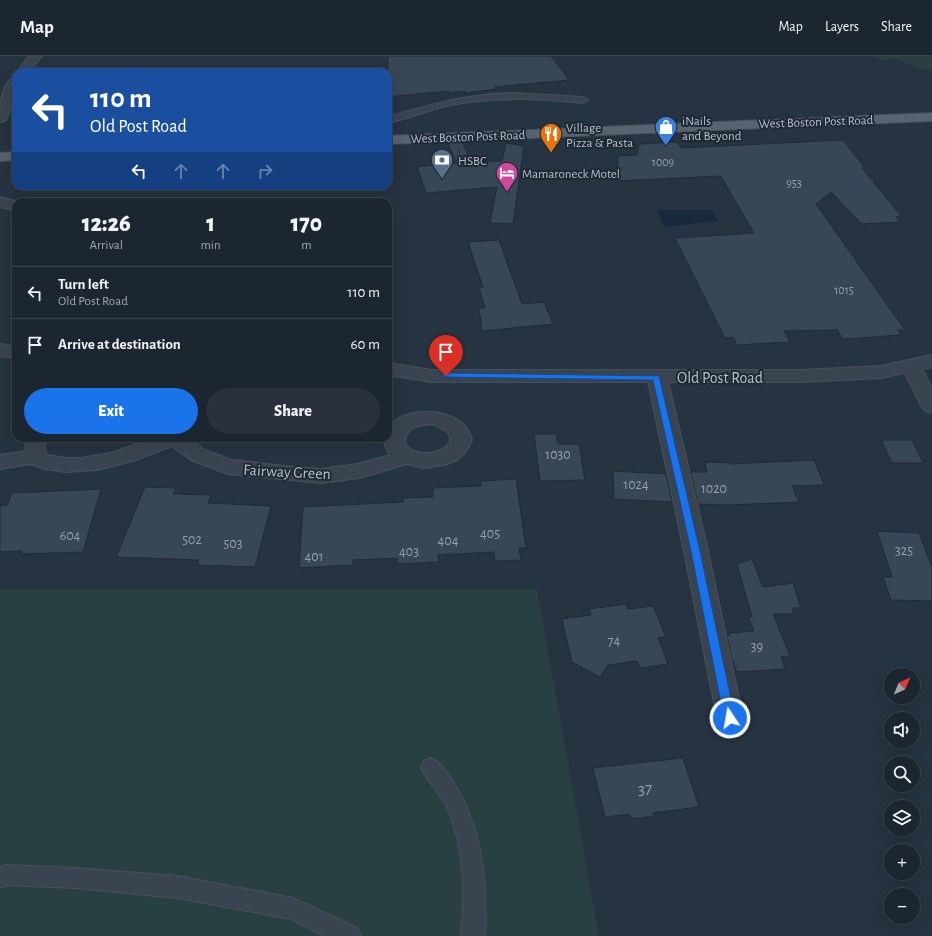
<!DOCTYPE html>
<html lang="en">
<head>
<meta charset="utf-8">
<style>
	:root { --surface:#1c2630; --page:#29323c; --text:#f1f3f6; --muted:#a0a5ab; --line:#3a434c; --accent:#1a73e8 }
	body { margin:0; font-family:"Alegreya Sans",sans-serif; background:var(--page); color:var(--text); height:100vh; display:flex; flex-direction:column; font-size:15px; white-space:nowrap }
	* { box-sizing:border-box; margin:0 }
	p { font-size:13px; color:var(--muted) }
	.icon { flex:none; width:22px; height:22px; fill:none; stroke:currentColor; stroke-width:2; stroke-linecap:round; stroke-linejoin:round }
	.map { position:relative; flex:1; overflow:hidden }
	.panel { position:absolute; left:12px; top:142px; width:380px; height:244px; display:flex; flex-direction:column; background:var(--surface); border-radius:12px; box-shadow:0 4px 16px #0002,0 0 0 1px var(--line) }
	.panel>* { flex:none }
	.top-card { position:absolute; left:12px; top:12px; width:380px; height:122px; border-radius:12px; box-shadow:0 4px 16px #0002,0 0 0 1px var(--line); background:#1a4fa0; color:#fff; overflow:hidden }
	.needle { width:26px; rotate:44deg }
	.buttons { position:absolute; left:884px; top:612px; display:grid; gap:8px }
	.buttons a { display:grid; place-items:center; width:36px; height:36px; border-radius:50%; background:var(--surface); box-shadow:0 4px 16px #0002,0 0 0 1px var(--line); font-size:20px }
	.pin { position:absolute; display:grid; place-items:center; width:34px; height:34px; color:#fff; margin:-41px -17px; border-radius:50% 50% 50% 0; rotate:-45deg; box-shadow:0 0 4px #0007 }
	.pin .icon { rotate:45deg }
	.me { position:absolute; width:44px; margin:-22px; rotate:348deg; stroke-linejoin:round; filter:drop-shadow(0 0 3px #0008) }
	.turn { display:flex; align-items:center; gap:14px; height:84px; padding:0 12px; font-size:18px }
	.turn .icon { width:52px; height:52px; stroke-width:2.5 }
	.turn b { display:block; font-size:28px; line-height:34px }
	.lanes { display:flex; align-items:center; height:38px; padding:0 12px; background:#0003; justify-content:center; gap:20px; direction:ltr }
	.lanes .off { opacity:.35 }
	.eta { display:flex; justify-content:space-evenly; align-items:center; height:68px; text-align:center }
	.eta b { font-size:24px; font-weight:800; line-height:28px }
	.primary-button { display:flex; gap:8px; margin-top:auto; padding:8px 12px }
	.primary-button a { flex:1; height:46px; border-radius:24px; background:var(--accent); color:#fff; font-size:16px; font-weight:800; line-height:46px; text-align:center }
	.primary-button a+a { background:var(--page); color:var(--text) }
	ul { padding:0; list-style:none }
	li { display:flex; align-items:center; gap:12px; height:52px; padding:0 12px; border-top:1px solid var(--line) }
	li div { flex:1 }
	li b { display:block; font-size:15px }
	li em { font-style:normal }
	header { display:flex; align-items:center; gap:24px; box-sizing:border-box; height:56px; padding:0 20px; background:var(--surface); border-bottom:1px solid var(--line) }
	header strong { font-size:19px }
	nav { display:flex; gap:22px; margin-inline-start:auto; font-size:14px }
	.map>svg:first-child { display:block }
	.green { fill:#284041 }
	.water { fill:#192a3f }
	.building { fill:#384756; stroke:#212b37 }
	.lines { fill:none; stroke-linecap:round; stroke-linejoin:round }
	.service-casing { stroke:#47505c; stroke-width:2 }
	.minor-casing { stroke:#47505c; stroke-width:2 }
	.tertiary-casing { stroke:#47505c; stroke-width:2 }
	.primary-casing { stroke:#47505c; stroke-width:2 }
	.service { fill:#3a4450; fill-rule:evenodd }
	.minor { fill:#3a4450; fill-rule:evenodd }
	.tertiary { fill:#3a4450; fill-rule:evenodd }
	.primary { fill:#586370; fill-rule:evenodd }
	.route { fill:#1a73e8; stroke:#114b97 }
	.labels { text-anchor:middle; stroke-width:4; stroke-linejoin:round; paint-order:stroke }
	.far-number-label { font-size:12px; fill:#959fac }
	.far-poi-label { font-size:13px; fill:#b7bfcb; stroke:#1f2936; text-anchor:start }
	.far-street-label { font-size:13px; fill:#b7bfcb; stroke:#1f2936 }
	.number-label { font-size:14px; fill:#959fac }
	.street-label { font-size:16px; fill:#b7bfcb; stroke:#1f2936 }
	.near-number-label { font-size:17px; fill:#959fac }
</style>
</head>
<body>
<header>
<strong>Map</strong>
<nav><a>Map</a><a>Layers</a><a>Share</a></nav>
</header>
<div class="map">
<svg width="932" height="880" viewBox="0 0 932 880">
	<rect width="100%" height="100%" fill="#263340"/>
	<path class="green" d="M871,0H932V16L924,13H920L893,2L884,5Z
		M0,533H537L599,880H0Z"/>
	<path class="water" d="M657,154H712L718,165L664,171Z"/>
	<path class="building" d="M388,0H551L569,24L495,31L496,33L465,37V35L450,37L449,35L388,41Z
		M843,84L865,112H862L902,161H896L900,166L862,168L831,136L816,148L905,274H898L901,279L843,283L837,274L784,275L790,286L737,289L733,281L725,282L675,182L754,177L723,124L720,120L618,125V100L637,99L639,88L677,86L681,92Z
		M506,87L524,90L513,168L490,167L497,131L426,137L417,111L458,107L460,110H468L470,106L502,105Z
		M499,184L522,248L544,246L553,268L482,275L479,252H485L479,231H483L468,186Z
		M534,378H556L558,388H579L585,424L540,425Z
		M881,384H912L923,407H892Z
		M814,404L824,429L792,430L799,446L730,449L698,448L691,416H707L705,406L731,407V408Z
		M613,415L666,418L672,446L614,443Z
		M516,423L526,492H519L521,504L495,505L494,496L438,499L439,506L397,508V502L353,504V509L299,512L303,451L403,446V442L433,441V432L481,430V425Z
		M145,431L176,432L173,438L211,439L208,447L271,450L255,511L197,509L199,504L116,501Z
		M101,433L83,496L21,498L22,495L0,496V450L7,449L12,437Z
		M877,475L919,477L932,511V545L891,544L883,521H892Z
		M752,503L763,531L793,527L801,552H792L794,558H773L790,600L781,601L785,613L737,616L732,603L727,580L730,579L729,577L754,575L748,561H752L737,508Z
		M626,548L628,553L653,550L666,581L658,582L668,608L640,612L637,605L608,609L600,621L572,606L562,563L591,559L589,553Z
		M683,702L699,751L653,757L654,760L631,763L629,758L605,761L593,712Z"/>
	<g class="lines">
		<g class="service-casing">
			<path id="service" d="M514,37L583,41L588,44L583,47C539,43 494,40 451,49C429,54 409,62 388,67V61C431,48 469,38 514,37Z
				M453,78L458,81L469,107L468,109H460L459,107L448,81Z
				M431,702C440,706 444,713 450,721C482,767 488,825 485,880H461C465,840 464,793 449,755C442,739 428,727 421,711L424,705Z
				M5,809L75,812L177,820L293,842L357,872L361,880H324L291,863L177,842L75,832L8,829L0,832V811Z"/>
		</g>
		<g class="minor-casing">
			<path id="minor" d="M0,288L16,290V302L0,300Z
				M911,304L918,306L932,332V357L925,355L922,351L901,310L904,306Z
				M657,315L664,317L667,321L708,495L743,662L740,670L730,673L720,670L717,662L684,495L647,321L650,317Z
				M419,356C441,354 466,361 472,384L465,397L457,404L445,409L423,412L407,408L359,422L321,427L228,418L191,404L172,390L136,404L97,414L66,416L44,413L31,408L0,413V399L25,395L26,382H46L45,391L47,399L66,402H82L111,397L154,382H188L205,394L231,404L284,410L321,413L358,408L390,399L385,390L384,382H388C388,363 403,359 419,356ZM432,368C476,383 429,410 406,390C402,373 417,369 432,368Z"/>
		</g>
		<g class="tertiary-casing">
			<path id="tertiary" d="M29,0H42L30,16H17Z
				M16,21V44L5,65L0,66C0,53 0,25 16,21Z
				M0,141L19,146H16V155L0,151Z
				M932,299V311L881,322L802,326H431L388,319V307L431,314H802L881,310Z"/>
		</g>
		<g class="primary-casing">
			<path id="primary" d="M932,57V65L388,88V80Z
				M16,96V104L0,105V97Z"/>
		</g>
		<use href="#service" class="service"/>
		<use href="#minor" class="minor"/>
		<use href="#tertiary" class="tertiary"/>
		<use href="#primary" class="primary"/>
	</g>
	<path class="route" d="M446,317L659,320L700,495L735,662L734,666L730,667L726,666L724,662L691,495L653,324L443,321V318Z"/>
	<defs>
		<g id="shop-pin" transform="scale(1.15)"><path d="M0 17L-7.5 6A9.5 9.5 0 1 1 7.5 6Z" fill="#3f7fe0" stroke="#1f2936"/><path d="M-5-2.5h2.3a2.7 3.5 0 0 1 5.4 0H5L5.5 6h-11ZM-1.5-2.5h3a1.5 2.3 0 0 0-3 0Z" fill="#fff"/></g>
		<g id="restaurant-pin" transform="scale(1.15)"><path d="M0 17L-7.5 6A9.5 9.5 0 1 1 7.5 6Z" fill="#e8710a" stroke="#1f2936"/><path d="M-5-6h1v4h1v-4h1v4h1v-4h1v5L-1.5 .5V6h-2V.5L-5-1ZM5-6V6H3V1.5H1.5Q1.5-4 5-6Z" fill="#fff"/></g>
		<g id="bank-pin" transform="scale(1.15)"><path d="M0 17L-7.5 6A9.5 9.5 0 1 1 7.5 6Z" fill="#5c6f8a" stroke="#1f2936"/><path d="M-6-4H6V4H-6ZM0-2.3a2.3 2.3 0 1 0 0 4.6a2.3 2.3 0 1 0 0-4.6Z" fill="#fff"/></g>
		<g id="hotel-pin" transform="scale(1.15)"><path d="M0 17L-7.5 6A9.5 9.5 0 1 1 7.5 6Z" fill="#d1479c" stroke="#1f2936"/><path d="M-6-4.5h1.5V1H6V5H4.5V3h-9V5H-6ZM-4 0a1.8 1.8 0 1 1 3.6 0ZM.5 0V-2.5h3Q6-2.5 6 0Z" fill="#fff"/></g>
	</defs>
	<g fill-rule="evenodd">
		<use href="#shop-pin" x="666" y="71"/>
		<use href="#restaurant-pin" x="551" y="78"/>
		<use href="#bank-pin" x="442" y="104"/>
		<use href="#hotel-pin" x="507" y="117"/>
	</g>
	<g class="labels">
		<g class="far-number-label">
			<text x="663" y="110">1009</text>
			<text x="794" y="131">953</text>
			<text x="844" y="238">1015</text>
		</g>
		<g class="far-poi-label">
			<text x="682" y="69">iNails<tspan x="682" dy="15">and Beyond</tspan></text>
			<text x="566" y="76">Village<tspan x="566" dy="15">Pizza &amp; Pasta</tspan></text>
			<text x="458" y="109">HSBC</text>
			<text x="522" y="122">Mamaroneck Motel</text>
		</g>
		<g class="far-street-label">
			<text transform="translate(816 65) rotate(-2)" y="5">West Boston Post Road</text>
			<text transform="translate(468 80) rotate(-2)" y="5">West Boston Post Road</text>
		</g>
		<g class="number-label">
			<text x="558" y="403">1030</text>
			<text x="636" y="433">1024</text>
			<text x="714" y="437">1020</text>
			<text x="490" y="482">405</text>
			<text x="70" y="484">604</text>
			<text x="192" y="488">502</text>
			<text x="448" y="489">404</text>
			<text x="233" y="492">503</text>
			<text x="904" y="499">325</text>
			<text x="409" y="500">403</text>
			<text x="314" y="505">401</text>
			<text x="614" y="589">74</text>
			<text x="757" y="595">39</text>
		</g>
		<g class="street-label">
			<text x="720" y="327">Old Post Road</text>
			<text transform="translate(287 415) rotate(3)" y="6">Fairway Green</text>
		</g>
		<g class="near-number-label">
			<text x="645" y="738">37</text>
		</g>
	</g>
</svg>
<div class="buttons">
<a><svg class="needle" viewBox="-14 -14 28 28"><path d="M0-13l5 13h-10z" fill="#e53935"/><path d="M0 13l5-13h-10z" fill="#a0a5ab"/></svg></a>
<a><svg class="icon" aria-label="sound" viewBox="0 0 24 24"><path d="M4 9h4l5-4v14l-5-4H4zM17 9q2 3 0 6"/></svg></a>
<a><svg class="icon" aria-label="search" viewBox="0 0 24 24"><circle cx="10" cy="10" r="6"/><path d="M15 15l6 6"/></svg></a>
<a><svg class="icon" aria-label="layers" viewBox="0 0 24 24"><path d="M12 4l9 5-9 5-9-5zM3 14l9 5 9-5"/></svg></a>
<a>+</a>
<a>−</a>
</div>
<div class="pin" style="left:446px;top:320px;background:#d93025"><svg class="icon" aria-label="arrive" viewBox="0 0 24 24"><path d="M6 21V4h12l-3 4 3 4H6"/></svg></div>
<svg class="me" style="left:730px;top:662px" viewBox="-20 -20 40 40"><circle r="17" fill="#1a73e8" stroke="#fff" stroke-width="3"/><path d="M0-11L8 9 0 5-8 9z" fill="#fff"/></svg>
<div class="top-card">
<div class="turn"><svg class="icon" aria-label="left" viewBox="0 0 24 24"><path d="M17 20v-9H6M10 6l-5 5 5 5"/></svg><div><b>110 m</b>Old Post Road</div></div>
<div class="lanes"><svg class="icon" aria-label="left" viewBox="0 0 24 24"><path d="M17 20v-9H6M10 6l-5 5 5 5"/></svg><svg class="icon off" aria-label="ahead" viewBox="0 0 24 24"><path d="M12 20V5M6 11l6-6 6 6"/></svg><svg class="icon off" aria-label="ahead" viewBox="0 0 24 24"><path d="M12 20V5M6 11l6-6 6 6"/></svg><svg class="icon off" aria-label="right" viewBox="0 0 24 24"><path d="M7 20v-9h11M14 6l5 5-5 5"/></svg></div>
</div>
<section class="panel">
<div class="eta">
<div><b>12:26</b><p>Arrival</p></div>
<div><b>1</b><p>min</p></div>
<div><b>170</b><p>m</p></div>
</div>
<ul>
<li><svg class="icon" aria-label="left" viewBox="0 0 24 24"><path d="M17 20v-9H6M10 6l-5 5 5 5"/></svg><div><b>Turn left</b><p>Old Post Road</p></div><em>110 m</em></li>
<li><svg class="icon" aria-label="arrive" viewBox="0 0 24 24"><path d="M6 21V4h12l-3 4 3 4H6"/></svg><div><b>Arrive at destination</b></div><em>60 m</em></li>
</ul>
<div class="primary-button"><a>Exit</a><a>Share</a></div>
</section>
</div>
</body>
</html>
